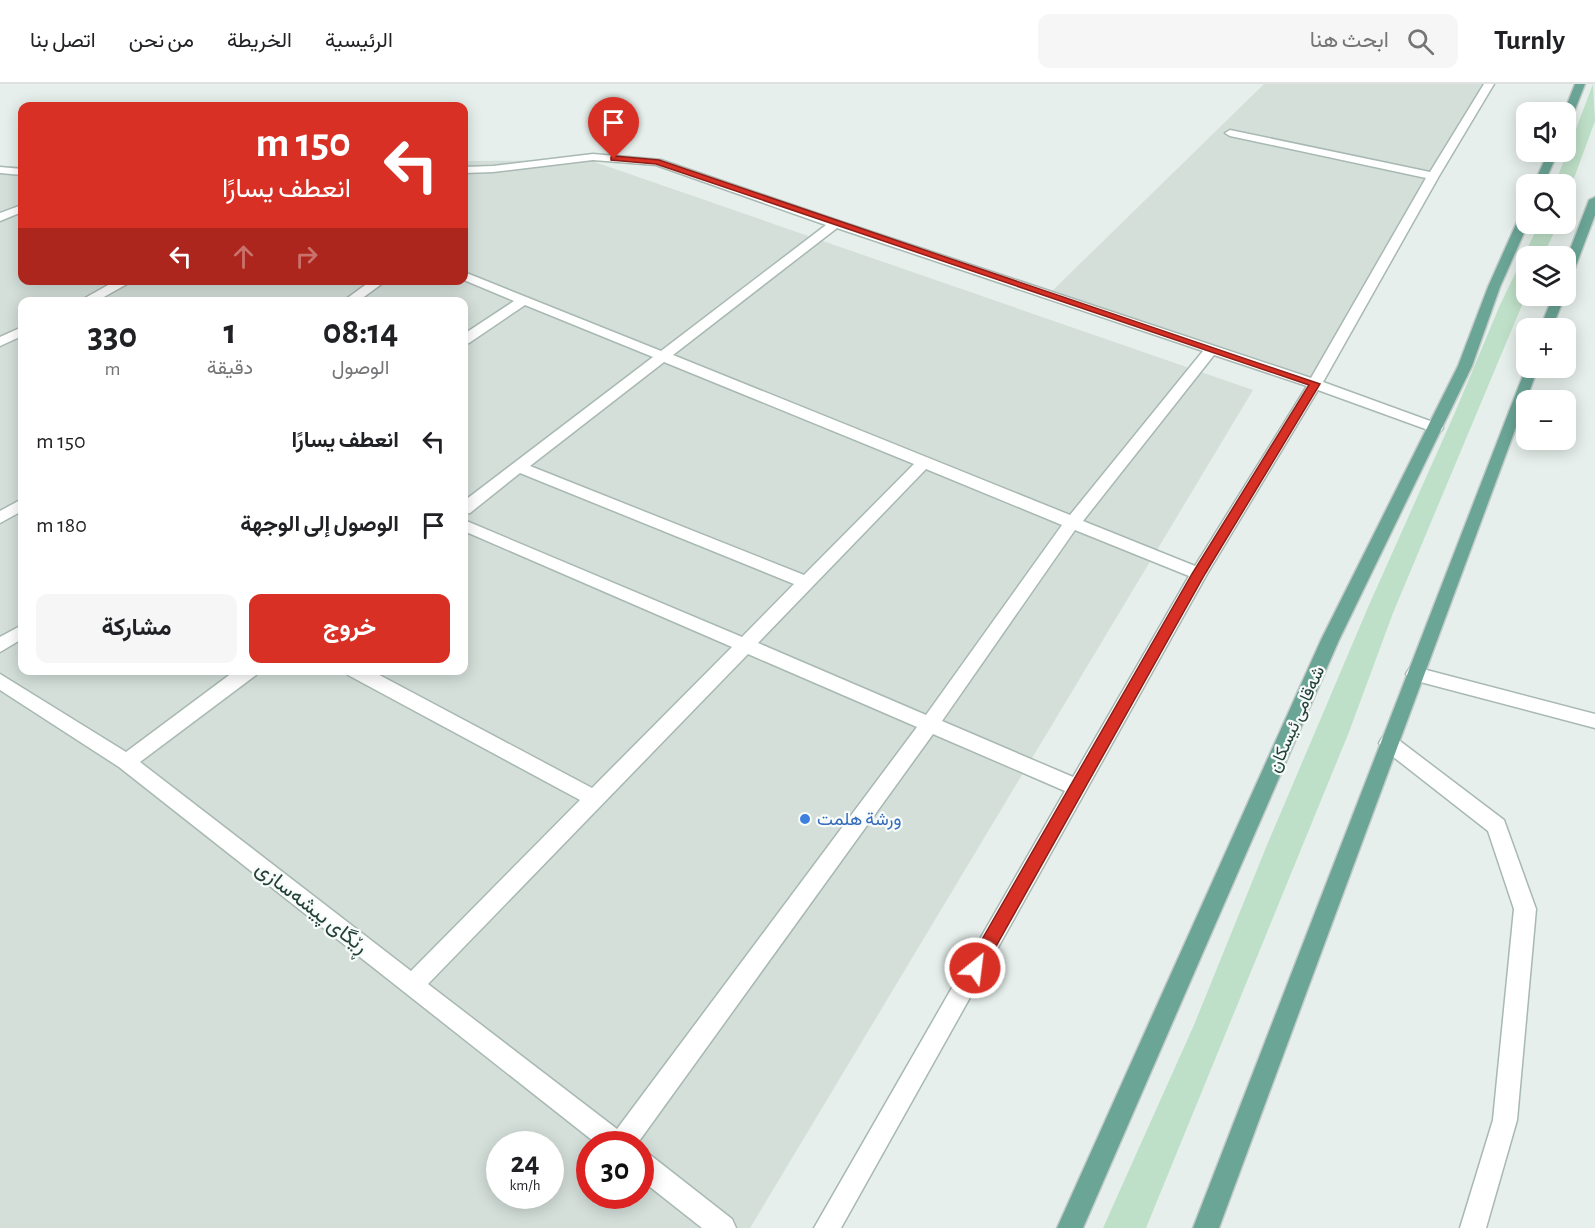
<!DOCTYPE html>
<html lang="ar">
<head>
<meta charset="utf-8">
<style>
	:root { --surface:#fff; --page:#f6f6f6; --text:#202124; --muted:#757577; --line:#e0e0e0; --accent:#d93025 }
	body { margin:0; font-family:"Alegreya Sans",Vazirmatn,sans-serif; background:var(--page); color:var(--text); direction:rtl; height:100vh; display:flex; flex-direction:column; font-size:22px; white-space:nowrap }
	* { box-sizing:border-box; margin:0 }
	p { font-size:20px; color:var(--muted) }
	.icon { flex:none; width:33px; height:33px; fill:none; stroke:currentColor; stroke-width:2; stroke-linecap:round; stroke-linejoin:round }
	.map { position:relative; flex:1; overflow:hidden; direction:ltr }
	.panel { position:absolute; left:18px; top:213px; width:450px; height:378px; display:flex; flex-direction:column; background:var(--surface); border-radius:12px; box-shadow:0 3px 15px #0003; direction:rtl }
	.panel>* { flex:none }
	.top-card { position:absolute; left:18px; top:18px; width:450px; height:183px; border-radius:12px; box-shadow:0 3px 15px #0003; direction:rtl; background:#d93025; color:#fff; overflow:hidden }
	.tools { position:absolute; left:1516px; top:18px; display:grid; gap:12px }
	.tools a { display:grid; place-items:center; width:60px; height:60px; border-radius:12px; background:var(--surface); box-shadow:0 3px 15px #0003; font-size:30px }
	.speed { position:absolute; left:486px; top:1047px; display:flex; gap:12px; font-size:30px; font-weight:700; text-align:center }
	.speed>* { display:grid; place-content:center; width:78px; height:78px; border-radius:50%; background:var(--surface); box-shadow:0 3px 15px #0003; line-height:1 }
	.speed small { font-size:15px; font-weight:400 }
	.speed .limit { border:9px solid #d22; background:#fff; color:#111 }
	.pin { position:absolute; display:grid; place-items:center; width:51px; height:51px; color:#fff; margin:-62px -26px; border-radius:50% 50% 50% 0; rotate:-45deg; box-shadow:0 0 6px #0007 }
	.pin .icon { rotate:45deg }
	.me { position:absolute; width:66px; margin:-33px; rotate:29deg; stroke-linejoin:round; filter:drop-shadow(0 0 4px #0008) }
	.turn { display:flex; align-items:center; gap:21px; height:126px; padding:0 18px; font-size:27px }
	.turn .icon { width:78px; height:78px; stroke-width:2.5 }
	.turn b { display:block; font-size:42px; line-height:51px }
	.lanes { display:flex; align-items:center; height:57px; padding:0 18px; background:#0003; justify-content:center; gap:30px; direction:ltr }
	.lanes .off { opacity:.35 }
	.eta { display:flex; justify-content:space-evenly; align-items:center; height:102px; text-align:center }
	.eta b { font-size:36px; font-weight:700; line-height:42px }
	.primary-button { display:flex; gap:12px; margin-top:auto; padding:12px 18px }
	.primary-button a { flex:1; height:69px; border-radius:12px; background:var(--accent); color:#fff; font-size:24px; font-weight:700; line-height:69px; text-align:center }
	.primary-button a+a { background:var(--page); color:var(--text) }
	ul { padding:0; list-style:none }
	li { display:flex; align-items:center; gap:18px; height:84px; padding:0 18px }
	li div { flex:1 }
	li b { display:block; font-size:22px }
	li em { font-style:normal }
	header { display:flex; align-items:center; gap:36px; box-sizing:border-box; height:84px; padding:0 30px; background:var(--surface); border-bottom:2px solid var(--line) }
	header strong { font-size:28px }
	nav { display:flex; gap:33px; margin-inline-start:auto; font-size:21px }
	.search { width:420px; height:54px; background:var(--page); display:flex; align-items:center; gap:15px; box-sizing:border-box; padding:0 21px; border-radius:12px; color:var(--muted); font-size:22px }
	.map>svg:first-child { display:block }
	.built { fill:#d4dfda; fill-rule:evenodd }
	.green { fill:#bfe0c8 }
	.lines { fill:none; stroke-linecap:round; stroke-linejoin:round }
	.minor-casing { stroke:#a8b8b2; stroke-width:3 }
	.major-casing { stroke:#c2cac8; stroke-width:3 }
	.minor { fill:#fff; fill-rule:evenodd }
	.major { fill:#6aa596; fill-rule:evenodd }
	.route { fill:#d93025; stroke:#8d1f18; stroke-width:1.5 }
	.shop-dot { fill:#3f7fe0; stroke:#f7fbf9; stroke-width:2 }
	.labels { text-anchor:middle; stroke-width:4.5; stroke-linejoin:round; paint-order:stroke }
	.street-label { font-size:18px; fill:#24423a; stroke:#f7fbf9 }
	.shop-label { font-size:18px; fill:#366cbe; stroke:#f7fbf9; text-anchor:start }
	.near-street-label { font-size:21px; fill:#24423a; stroke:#f7fbf9 }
</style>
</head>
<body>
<header>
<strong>Turnly</strong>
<div class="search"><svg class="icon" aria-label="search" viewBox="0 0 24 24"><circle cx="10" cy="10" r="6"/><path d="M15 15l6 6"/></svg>ابحث هنا</div>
<nav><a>الرئيسية</a><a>الخريطة</a><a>من نحن</a><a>اتصل بنا</a></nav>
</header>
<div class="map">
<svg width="1595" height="1144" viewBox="0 0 1595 1144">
	<rect width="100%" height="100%" fill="#e6efeb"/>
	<path class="built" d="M1264,0H1492L1315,300L1049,210Z
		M589,76L1253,306L750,1144H0V82H22V196H464V77ZM22,218H464V586H22ZM500,1060H550V1112H500ZM590,1060H640V1112H590Z"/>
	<path class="green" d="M1593,0L1595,37L1566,116V100H1555Z
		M1539,140H1558L1543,172H1527V209L1393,529L1349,648L1146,1144H1103L1194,941L1267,761L1369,521L1453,333L1500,221Z"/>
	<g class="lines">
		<g class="minor-casing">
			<path id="minor" d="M1484,0H1494L1439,92L1323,298L1441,341L1443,344L1441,347H1431L1318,306L1207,490L841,1144H814L1065,707L933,650L637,1060H597L119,683L0,606V590L126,668L236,586H259L256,591L140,678L411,887L580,716L348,591L345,586H370L592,704L732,563L464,447V436L742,553L794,500L520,389L470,429L464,430V417L653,273L525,221L469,259L464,260V250L514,217L464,196V188L661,267L826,141L656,81L593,76L493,88L464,89V83L493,82L593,70L661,76L839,137L1311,294L1426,94L1230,52L1225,49L1230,46L1430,88ZM837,144L1203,267L1070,431L673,271ZM1214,271L1307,302L1195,482L1083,437ZM664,278L914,380L804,491L530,382ZM926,385L1062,441L926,631L758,559ZM1075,446L1189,492L1073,693L942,637ZM748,570L917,643L617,1045L428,900Z
				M0,83L22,85V91L0,89Z
				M22,121V128L0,137V129Z
				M117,196H134L95,218H78Z
				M372,196H387L357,218H342Z
				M22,243V252L0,262V253Z
				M22,415V427L0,439V427Z
				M22,541V555L0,568V553Z
				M1415,583L1595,630V644L1409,595L1406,590L1409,585Z
				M1389,651L1396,654L1504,736L1536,825L1517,1036L1486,1144H1460L1493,1036L1514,825L1488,747L1382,664L1379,659L1382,654Z
				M640,1067L649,1070L732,1135L736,1144H702L640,1095Z"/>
		</g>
		<g class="major-casing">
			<path id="major" d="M1575,0H1585L1571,36L1566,39V28H1564Z
				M1548,68H1558L1544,100H1534Z
				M1595,113V131L1572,192L1566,196V176L1589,116Z
				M1527,126L1528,140L1500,203L1472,282L1339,556L1083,1144H1057L1321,556L1458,282L1488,203L1521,129Z
				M1553,212H1565L1552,244H1540Z
				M1527,281V284H1538L1219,1144H1193Z"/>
		</g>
		<use href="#minor" class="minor"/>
		<use href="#major" class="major"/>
	</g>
	<path class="route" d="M614,72L659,76L1320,300L1205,490L981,889L975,891L969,889L966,884L969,878L1192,490L1309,301L656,80L611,76V73Z"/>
	<circle class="shop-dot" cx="805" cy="735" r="6"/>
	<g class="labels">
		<g class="street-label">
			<text transform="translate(1296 635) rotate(-66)" y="6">شەقامی ئیسکان</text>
		</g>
		<g class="shop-label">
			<text x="817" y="741">ورشة هلمت</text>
		</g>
		<g class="near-street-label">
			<text transform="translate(312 823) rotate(38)" y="7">ڕێگای پیشەسازی</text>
		</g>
	</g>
</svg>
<div class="tools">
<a><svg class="icon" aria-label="sound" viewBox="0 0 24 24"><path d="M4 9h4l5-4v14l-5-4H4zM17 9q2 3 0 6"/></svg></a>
<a><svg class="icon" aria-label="search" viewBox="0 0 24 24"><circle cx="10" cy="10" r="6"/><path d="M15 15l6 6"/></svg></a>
<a><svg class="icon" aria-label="layers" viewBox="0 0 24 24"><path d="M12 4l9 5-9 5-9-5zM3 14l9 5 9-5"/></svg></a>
<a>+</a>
<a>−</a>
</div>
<div class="speed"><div>24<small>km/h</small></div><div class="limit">30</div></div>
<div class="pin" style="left:614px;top:75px;background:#d93025"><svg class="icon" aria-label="arrive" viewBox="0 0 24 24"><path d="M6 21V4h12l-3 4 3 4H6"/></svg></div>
<svg class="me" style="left:975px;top:884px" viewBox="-20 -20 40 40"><circle r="17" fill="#d93025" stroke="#fff" stroke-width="3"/><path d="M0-11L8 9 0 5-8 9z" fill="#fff"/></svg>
<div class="top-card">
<div class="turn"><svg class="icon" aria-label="left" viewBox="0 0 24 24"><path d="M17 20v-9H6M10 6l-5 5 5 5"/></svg><div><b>150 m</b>انعطف يسارًا</div></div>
<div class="lanes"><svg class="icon" aria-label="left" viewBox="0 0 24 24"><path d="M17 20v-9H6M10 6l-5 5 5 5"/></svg><svg class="icon off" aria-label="ahead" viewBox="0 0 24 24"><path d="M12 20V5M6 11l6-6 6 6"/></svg><svg class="icon off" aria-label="right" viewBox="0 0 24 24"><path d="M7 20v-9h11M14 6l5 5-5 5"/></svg></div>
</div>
<section class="panel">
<div class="eta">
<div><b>08:14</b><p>الوصول</p></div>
<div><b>1</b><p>دقيقة</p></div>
<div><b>330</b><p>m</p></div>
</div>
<ul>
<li><svg class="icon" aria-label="left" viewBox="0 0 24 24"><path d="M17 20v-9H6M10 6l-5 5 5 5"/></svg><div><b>انعطف يسارًا</b></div><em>150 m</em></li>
<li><svg class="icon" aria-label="arrive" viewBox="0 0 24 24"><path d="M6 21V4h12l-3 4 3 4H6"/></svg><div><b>الوصول إلى الوجهة</b></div><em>180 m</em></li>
</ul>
<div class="primary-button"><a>خروج</a><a>مشاركة</a></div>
</section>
</div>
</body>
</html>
